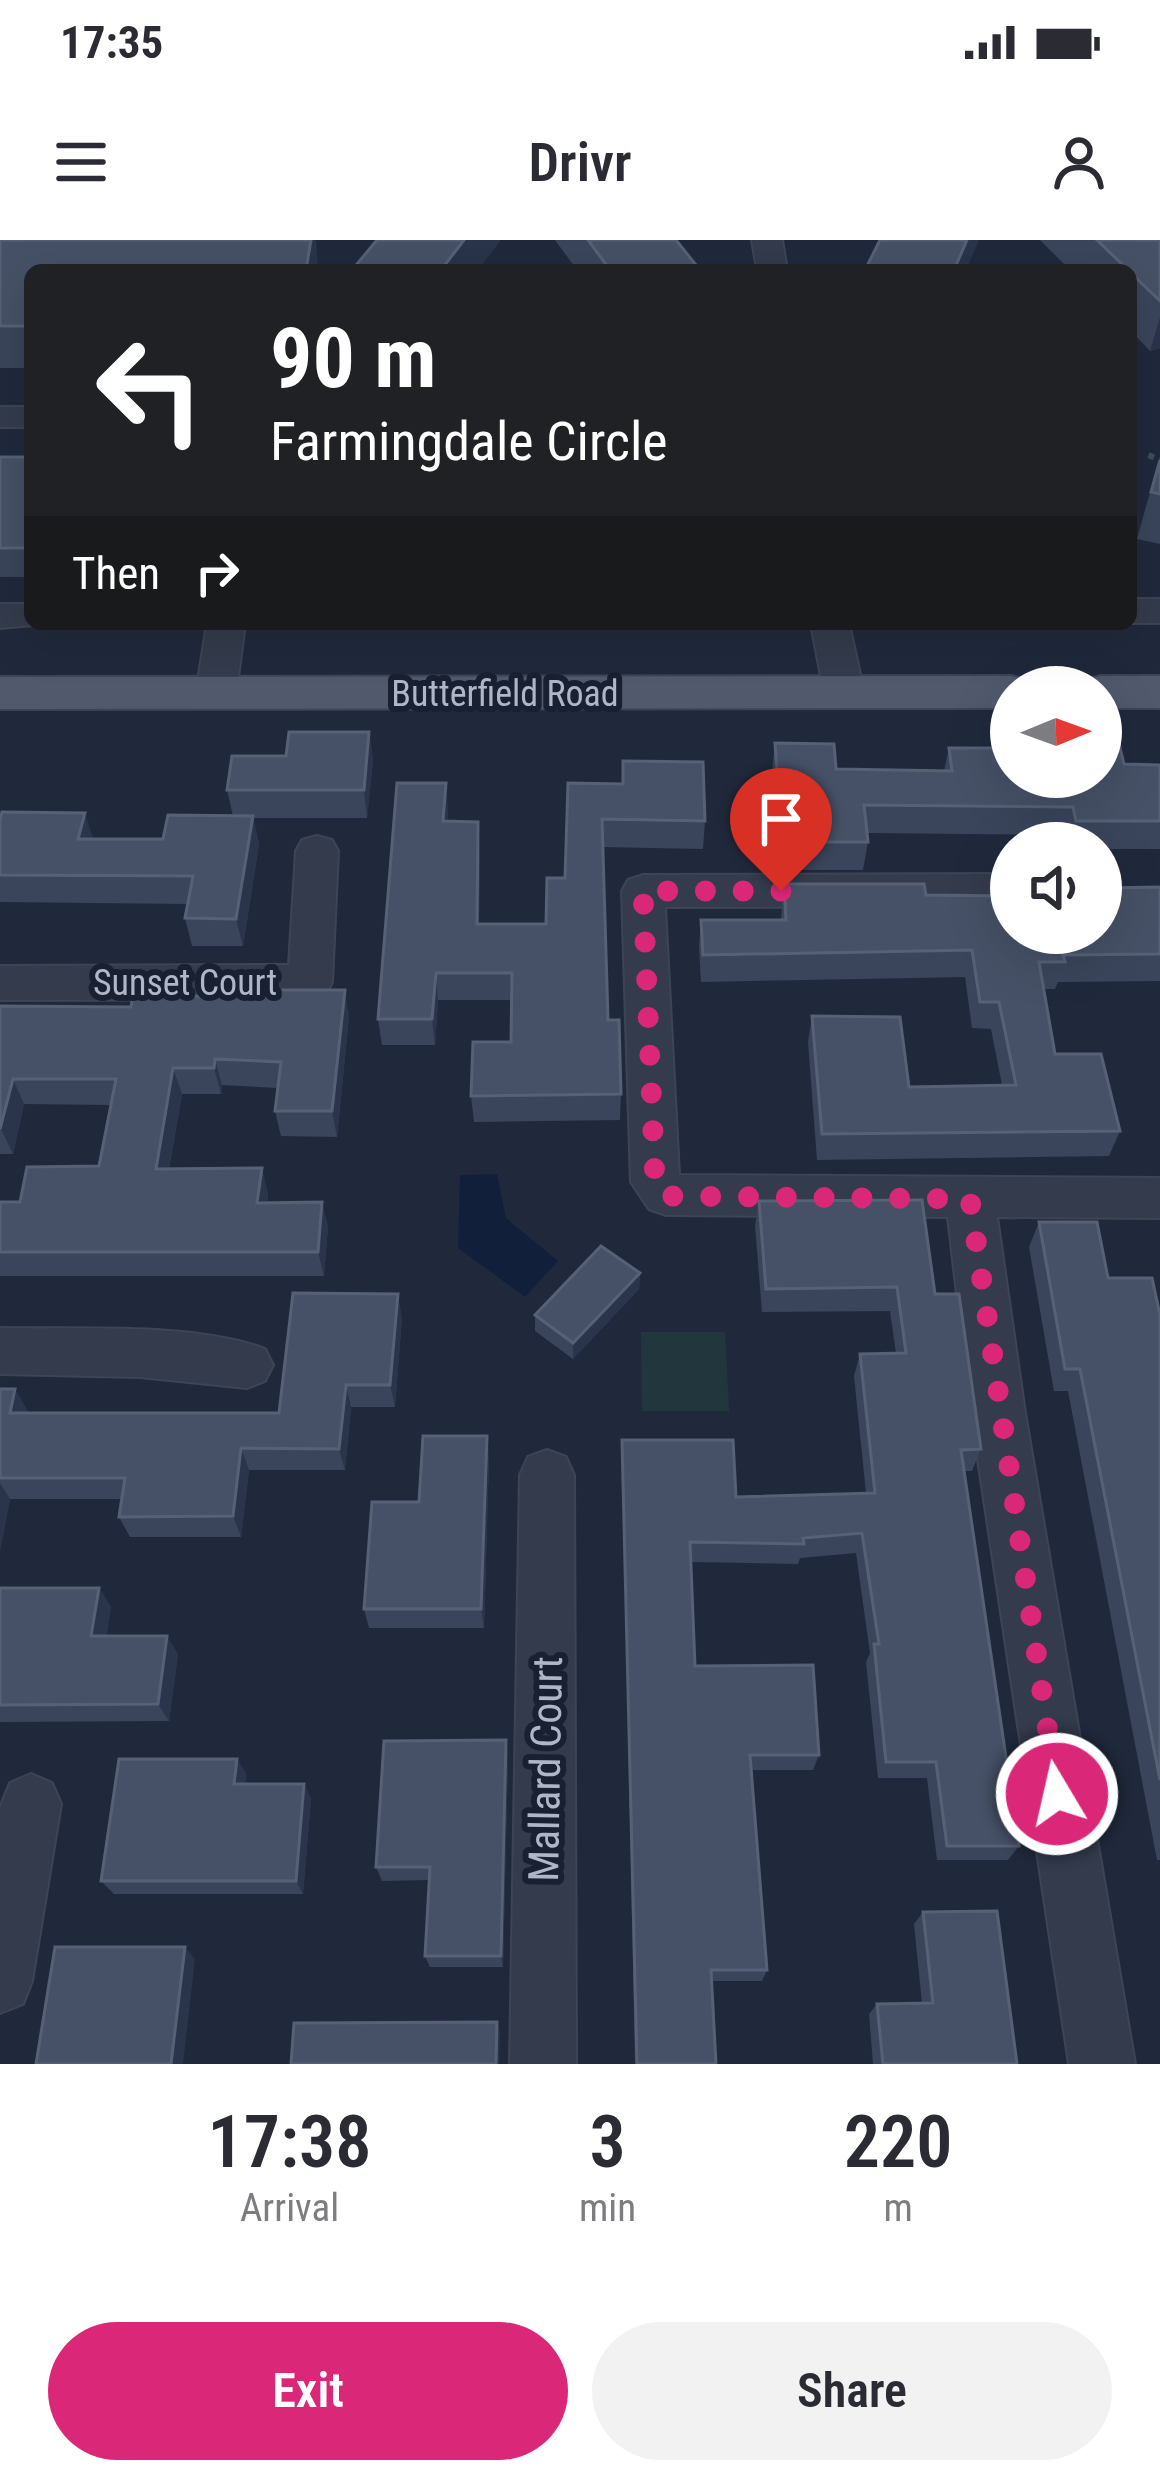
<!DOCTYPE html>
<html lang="en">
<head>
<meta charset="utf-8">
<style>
	:root { --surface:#fff; --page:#f2f2f3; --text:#2b2b33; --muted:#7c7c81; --accent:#db2777 }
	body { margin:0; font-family:"Roboto Condensed",sans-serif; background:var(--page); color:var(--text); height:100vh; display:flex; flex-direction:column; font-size:45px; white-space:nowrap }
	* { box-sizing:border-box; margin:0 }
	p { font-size:39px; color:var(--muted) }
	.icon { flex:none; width:66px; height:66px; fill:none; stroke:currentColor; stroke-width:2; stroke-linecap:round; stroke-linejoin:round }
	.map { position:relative; height:1824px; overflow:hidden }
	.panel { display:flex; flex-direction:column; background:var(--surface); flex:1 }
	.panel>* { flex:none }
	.hud { position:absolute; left:24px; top:24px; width:1113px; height:366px; border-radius:18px; box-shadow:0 12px 48px #0002; background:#202124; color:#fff; overflow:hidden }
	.needle { width:78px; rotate:89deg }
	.buttons { position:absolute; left:990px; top:426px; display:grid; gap:24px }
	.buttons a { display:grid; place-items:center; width:132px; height:132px; border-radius:50%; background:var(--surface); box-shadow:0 12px 48px #0002; font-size:60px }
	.pin { position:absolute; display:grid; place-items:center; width:102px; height:102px; color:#fff; margin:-123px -51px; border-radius:50% 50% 50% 0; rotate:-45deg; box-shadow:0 0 12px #0007 }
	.pin .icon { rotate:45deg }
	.me { position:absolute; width:132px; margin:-66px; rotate:351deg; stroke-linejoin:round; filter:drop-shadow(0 0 9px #0008) }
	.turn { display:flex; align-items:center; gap:42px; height:252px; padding:0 48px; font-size:54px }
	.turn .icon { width:156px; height:156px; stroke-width:2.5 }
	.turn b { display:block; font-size:84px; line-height:102px }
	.then { display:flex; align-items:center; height:114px; padding:0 48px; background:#0003; gap:24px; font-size:45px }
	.eta { display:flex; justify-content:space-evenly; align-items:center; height:204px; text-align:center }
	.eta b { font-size:72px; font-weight:600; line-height:84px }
	.button { display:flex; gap:24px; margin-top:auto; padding:24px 48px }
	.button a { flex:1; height:138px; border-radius:72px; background:var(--accent); color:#fff; font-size:48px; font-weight:600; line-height:138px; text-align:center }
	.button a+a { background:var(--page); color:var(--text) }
	.status { display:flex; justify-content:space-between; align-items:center; height:84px; padding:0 60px; background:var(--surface); direction:ltr }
	.status svg { height:33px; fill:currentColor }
	header { display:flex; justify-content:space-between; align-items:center; height:156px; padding:0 48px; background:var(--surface); font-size:54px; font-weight:600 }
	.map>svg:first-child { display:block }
	.green { fill:#22373d }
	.water { fill:#121f3b }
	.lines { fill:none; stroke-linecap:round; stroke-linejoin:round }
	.minor-casing { stroke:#3d4455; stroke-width:4 }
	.major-casing { stroke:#3d4455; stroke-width:4 }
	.path { stroke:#3a5055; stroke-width:6; stroke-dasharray:6 6; stroke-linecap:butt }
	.minor { fill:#343b4c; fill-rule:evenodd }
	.major { fill:#515a6d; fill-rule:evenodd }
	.wall { fill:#3a455b }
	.shaded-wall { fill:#2a344a }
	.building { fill:#465167; stroke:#566176; stroke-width:3 }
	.route { stroke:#db2777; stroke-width:21; stroke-dasharray:0 37.8 }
	.labels { text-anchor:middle; stroke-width:12; stroke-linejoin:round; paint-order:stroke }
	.street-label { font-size:36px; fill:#aeb6c8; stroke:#192031 }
	.near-street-label { font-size:42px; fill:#aeb6c8; stroke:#192031 }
</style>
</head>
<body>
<div class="status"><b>17:35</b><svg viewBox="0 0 49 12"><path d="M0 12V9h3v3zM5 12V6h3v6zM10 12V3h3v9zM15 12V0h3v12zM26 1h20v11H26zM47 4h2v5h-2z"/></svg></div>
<header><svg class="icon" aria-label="menu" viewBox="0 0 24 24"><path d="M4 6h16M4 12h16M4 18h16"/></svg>Drivr<svg class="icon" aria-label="person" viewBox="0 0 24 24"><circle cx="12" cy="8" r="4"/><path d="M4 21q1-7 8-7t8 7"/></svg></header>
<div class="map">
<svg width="1160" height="1824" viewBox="0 0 1160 1824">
	<rect width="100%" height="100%" fill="#20293c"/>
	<path class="green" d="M641,1092H725L729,1171H642Z"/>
	<path class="water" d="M497,934L506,978L558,1021L525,1057L458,1008L460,935Z"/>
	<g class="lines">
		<g class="minor-casing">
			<path id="minor" d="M752,0H782L787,30H757Z
				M0,167H30V187H0Z
				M1131,359H1160V383H1131Z
				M0,364H30V384H44L0,388Z
				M207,384H245L236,453L230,462L216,466L202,462L196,453Z
				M811,384H849L864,452L858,461L844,465L830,461L824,452Z
				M317,596L332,600L338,611L332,742L326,754L310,759L0,760V726L289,725L296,611L302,600Z
				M1011,634V666L665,667L679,935L1160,938V978L997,977L1025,1173L1135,1824H1069L971,1173L948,977L666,975L649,969L631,942L622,651L628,640L643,635Z
				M0,1088C77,1090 194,1082 265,1109L273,1125L265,1141L247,1148L140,1137L0,1134Z
				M547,1210L566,1217L574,1235L576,1824H510L520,1235L528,1217Z
				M31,1534L52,1543L61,1564L32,1741L23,1764L0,1773V1568L10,1543Z"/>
		</g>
		<g class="major-casing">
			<path id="major" d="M1011,436L1028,440L1032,447H1011V468L0,469V437Z
				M1101,436H1160V468H1101V447H1080L1084,440Z"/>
		</g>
		<path class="path" d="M1150,219L1154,210"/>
		<use href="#minor" class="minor"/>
		<use href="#major" class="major"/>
	</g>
	<path class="wall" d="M0,0L319,23L30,30V128H0Z
		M555,0H676L700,30H577Z
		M1040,0H1160V108L1150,111L1131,91V30H1070Z
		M1160,216V304L1137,299Z
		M0,217H30V337H0Z
		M369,492L373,520L367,578H253L259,604L243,706H192L185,678L188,664L0,662V579L93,599H163L233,576L227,550L286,516Z
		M775,503L836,529L944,531L949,508L1124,524L1160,525V609H1101V603H1066L1064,595L867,593L868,602L863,630H778L772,531Z
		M568,543L705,581L703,609L603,607L608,780L621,854L620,880L474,882L471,856L511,802L512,760H438L435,805H382L378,779L448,571L447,581L480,609L479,684H546L565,638Z
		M784,644L926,655L1101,693V656L1104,648L1160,647V741L1058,742L1055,749H1044L1055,814L1120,891L1109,916L817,920L808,802L812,776L909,847L1002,845L991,789L972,788L965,737L701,742L699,707L701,680H781Z
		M0,766L349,777L337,897L281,896L275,871L278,848L222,845L221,854H182L169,929L268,953L267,963L322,962L328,987L324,1036H0V962H20L99,926L111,865L24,864L13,914H0Z
		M759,961L935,1054L981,1209L972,1231H964L1019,1606L1008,1620H937L927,1538H878L866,1422L870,1413L856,1313L800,1318L798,1324L691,1322L695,1426L819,1515L813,1530H752L767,1730L762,1741H712L716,1824H635L622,1200L736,1257L866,1253L854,1136L860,1114L896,1113L890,1071L762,1072L755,986Z
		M1039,982L1108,1038L1160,1075V1620H1157L1068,1151H1054L1029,1007Z
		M640,1033L639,1049L573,1119L535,1091V1075Z
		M402,1077L395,1167H351L345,1230H249L241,1297H130L119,1277L122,1259H10L0,1311V1149L28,1171L27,1173H279Z
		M489,1217L484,1388H369L364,1369L419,1262Z
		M0,1348H99L111,1367L106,1396L178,1414L169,1481L0,1482Z
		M506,1500L508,1516L503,1727H430L425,1716L429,1640L382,1641L376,1627Z
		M237,1519L246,1534L245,1544H304L311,1559L303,1654H114L101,1641Z
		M923,1672L1017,1824H873L869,1774L877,1764L922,1763L914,1684Z"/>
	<path class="shaded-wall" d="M311,0H316L318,30H306Z
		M464,0H501L478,30H441Z
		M967,0H979L966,30H954Z
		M1160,77V108L1150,111Z
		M369,492L373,520L367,578L364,550Z
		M446,543L448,571L445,609L443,581Z
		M85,573L94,601L78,599Z
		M253,576L259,604L243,706L236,679Z
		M478,582L480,609L478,712L477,684Z
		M436,733L438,760L435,805L432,779Z
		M345,750L349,777L337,897L332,871Z
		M215,819L222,845L221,854L214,828Z
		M173,828L182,854L164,954L156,929Z
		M13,839L24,864L13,914L1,889Z
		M262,928L268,953L264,987L257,963Z
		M322,962L328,987L324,1036L318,1012Z
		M640,1033L639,1049L573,1119V1103Z
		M398,1054L402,1077L395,1167L390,1145Z
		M346,1145L351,1167L345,1230L339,1209Z
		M15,1149L28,1171L23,1195L10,1173Z
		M487,1196L489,1217L484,1388L481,1369Z
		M241,1208L249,1230L241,1297L233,1276Z
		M0,1243L10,1259L0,1311Z
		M99,1348L111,1367L104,1414L91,1396Z
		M167,1396L178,1414L169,1481L158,1464Z
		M506,1500L508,1516L503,1727L501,1716Z
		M237,1519L246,1534L243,1559L234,1544Z
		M304,1544L311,1559L303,1654L296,1641Z
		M185,1707L195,1719L183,1824H171Z
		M497,1782L500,1792L499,1824H496Z"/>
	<path class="building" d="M0,0H311L306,30H30V86H0Z
		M377,0H464L441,30H352Z
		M588,0H676L700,30H610Z
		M880,0H967L954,30H865Z
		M1097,0H1160V61L1131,33V30H1128Z
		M0,217H30V308H0Z
		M1160,220V254L1151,252Z
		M1101,491H1116L1124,524L1160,525V581H1076L1073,567L864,565L868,602H782L775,503L834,504L836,529L952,531L949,508H1011V537H1101Z
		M289,492H369L364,550H227L232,516H286Z
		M623,521L703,522L705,581L602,579L608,780H619L621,854L471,856L473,802H511L512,733H436L432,779H378L397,543H446L443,581L478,582L477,684H546L547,638H565L568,543L623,544Z
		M2,572L85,573L78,599H163L168,575L253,576L236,679L185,678L193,636L0,635V579Z
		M784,644H924L926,655L1011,656V693H1101V657L1107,658L1104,648L1160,647V714L1063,715L1065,722H1039L1055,814H1101L1120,891L822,894L812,776L900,777L909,847L1016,845L999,762H980L972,710L703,715L701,680H786Z
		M253,750H345L332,871H275L281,822L215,819L214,828H173L156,929L262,928L257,963L322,962L318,1012H0V962H20L27,927L99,926L116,839H13L0,889V766L131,767L133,756H252Z
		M922,960L935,1054H959L981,1209L961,1210L1019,1606H947L936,1522H886L874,1404H879L862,1293L803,1298L804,1304L690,1302L695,1426L813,1425L819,1515H750L767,1730H711L716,1824H637L622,1200H733L736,1257L875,1253L860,1114L906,1113L897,1047L766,1049L759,961Z
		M1039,982H1097L1108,1038H1152L1160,1075V1540L1080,1129H1065Z
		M601,1006L640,1033L573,1103L535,1075Z
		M293,1053L398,1054L390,1145H346L339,1209L241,1208L233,1276L119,1277L125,1238H0V1149H15L10,1173H279Z
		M423,1196H487L481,1369H364L372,1262H419Z
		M0,1348H99L91,1396H167L158,1464L0,1465Z
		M506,1500L501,1716H425L430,1627H376L384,1501Z
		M119,1519H237L234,1544H304L296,1641H101Z
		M997,1671L1017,1824H883L877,1764L933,1763L923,1672Z
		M55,1707H185L171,1824H36Z
		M497,1782L496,1824H291L294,1783Z"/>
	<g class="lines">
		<path class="route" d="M781,651H643L655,942L667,956L970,959L1057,1554"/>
	</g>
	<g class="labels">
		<g class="street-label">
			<text x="505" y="466">Butterfield Road</text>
			<text x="185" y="755">Sunset Court</text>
		</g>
		<g class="near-street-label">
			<text transform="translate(545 1529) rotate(-89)" y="15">Mallard Court</text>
		</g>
	</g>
</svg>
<div class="buttons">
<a><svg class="needle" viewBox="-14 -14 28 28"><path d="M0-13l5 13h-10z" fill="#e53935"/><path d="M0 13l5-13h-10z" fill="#7c7c81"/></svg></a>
<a><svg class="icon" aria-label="sound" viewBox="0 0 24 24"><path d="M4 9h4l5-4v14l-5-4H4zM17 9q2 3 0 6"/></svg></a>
</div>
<div class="pin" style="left:781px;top:651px;background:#d93025"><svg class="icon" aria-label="arrive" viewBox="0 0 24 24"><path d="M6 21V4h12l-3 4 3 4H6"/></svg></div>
<svg class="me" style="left:1057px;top:1554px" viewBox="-20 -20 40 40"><circle r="17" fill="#db2777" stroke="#fff" stroke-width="3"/><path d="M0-11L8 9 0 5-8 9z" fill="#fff"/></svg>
<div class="hud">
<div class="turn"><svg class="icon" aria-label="left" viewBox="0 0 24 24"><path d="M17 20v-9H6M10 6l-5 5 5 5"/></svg><div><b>90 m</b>Farmingdale Circle</div></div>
<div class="then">Then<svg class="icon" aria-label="right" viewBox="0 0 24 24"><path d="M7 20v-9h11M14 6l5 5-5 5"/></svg></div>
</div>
</div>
<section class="panel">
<div class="eta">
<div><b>17:38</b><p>Arrival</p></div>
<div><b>3</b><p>min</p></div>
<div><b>220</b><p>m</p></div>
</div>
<div class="button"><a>Exit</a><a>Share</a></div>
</section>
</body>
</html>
